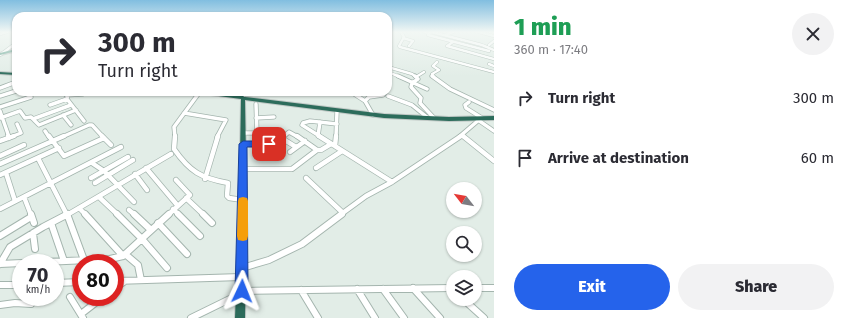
<!DOCTYPE html>
<html lang="en">
<head>
<meta charset="utf-8">
<style>
	:root { --surface:#fff; --page:#f2f2f3; --text:#2b2b33; --muted:#7c7c81; --accent:#2563eb }
	body { margin:0; font-family:"Fira Sans",sans-serif; background:var(--page); color:var(--text); height:100vh; display:flex; flex-direction:column; font-size:15px; white-space:nowrap }
	* { box-sizing:border-box; margin:0 }
	p { font-size:13px; color:var(--muted) }
	.icon { flex:none; width:22px; height:22px; fill:none; stroke:currentColor; stroke-width:2; stroke-linecap:round; stroke-linejoin:round }
	.map { position:relative; flex:1; overflow:hidden }
	.drawer { display:flex; flex-direction:column; background:var(--surface); width:360px }
	.drawer>* { flex:none }
	.guide { position:absolute; left:12px; top:12px; width:380px; height:84px; border-radius:12px; box-shadow:0 1px 3px #0004; background:#fff; color:var(--text); overflow:hidden }
	.needle { width:26px; rotate:301deg }
	.controls { position:absolute; left:446px; top:182px; display:grid; gap:8px }
	.controls a { display:grid; place-items:center; width:36px; height:36px; border-radius:50%; background:var(--surface); box-shadow:0 1px 3px #0004; font-size:20px }
	.speed { position:absolute; left:12px; top:254px; display:flex; gap:8px; font-size:20px; font-weight:700; text-align:center }
	.speed>* { display:grid; place-content:center; width:52px; height:52px; border-radius:50%; background:var(--surface); box-shadow:0 1px 3px #0004; line-height:1 }
	.speed small { font-size:10px; font-weight:400 }
	.speed .limit { border:6px solid #d22; background:#fff; color:#111 }
	.pin { position:absolute; display:grid; place-items:center; width:34px; height:34px; color:#fff; margin:-17px; border-radius:8px; box-shadow:0 2px 6px #0006 }
	.me { position:absolute; width:44px; margin:-22px; rotate:2deg; stroke-linejoin:round; filter:drop-shadow(0 0 3px #0008) }
	.turn { display:flex; align-items:center; gap:14px; height:84px; padding:0 20px; font-size:18px }
	.turn .icon { width:52px; height:52px; stroke-width:2.5 }
	.turn b { display:block; font-size:28px; line-height:34px }
	.round { display:grid; place-items:center; flex:none; width:42px; height:42px; border-radius:21px; background:var(--page) }
	.overview { display:flex; align-items:center; justify-content:space-between; height:68px; padding:0 20px }
	h1 { font-size:24px; font-weight:800; line-height:30px; color:#1e9e55 }
	.button { display:flex; gap:8px; margin-top:auto; padding:8px 20px }
	.button a { flex:1; height:46px; border-radius:24px; background:var(--accent); color:#fff; font-size:16px; font-weight:800; line-height:46px; text-align:center }
	.button a+a { background:var(--page); color:var(--text) }
	ul { padding:0; list-style:none }
	li { display:flex; align-items:center; gap:12px; height:60px; padding:0 20px }
	li div { flex:1 }
	li b { display:block; font-size:15px }
	li em { font-style:normal }
	main { display:flex; flex:1; min-height:0 }
	.map>svg:first-child { display:block }
	.lines { fill:none; stroke-linecap:round; stroke-linejoin:round }
	.minor-far3-casing { stroke:#a4b5ae; stroke-width:3.5 }
	.minor-far2-casing { stroke:#a4b5ae; stroke-width:5 }
	.minor-far1-casing { stroke:#a4b5ae; stroke-width:6 }
	.minor-casing { stroke:#a4b5ae; stroke-width:8 }
	.major-casing { stroke:#c1c9c6; stroke-width:2.5 }
	.highway-casing { stroke:#c1c9c6; stroke-width:2 }
	.minor-far3 { stroke:#fff; stroke-width:2.5 }
	.minor-far2 { stroke:#fff; stroke-width:3.5 }
	.minor-far1 { stroke:#fff; stroke-width:4.5 }
	.minor { stroke:#fff; stroke-width:6 }
	.major { fill:#64a490; fill-rule:evenodd }
	.highway { fill:#2c6c5b; fill-rule:evenodd }
	.route { fill:#2563eb; stroke:#184099 }
	.slow { fill:#f59e0b }
</style>
</head>
<body>
<main>
<div class="map">
<svg width="494" height="318" viewBox="0 0 494 318">
	<rect width="100%" height="100%" fill="#e2ede7"/>
	<g class="lines">
		<g class="minor-far3-casing">
			<path id="minor-far3" d="M425,32L429,33L428,35L489,51
				M479,32L494,36
				M490,32L494,33
				M429,33L432,32L482,45L494,50
				M0,34L7,32
				M445,35L453,32
				M403,38L413,41L409,46
				M453,42L447,46L494,59
				M489,45L494,41
				M400,47L494,72
				M400,47L399,46L404,37L401,32
				M0,55L16,43
				M489,64L494,66
				M388,67L412,74L416,77
				M388,72L400,77
				M416,77L424,72
				M434,77L432,74L439,70L433,66L437,62"/>
		</g>
		<g class="minor-far2-casing">
			<path id="minor-far2" d="M398,76L427,89
				M415,76L418,79L412,83L411,87L421,98L420,103L434,118
				M432,76L450,89L494,110
				M0,88L16,82
				M68,92L67,99L84,121
				M243,92V97
				M351,92L365,101
				M66,95L83,94
				M0,96L16,91
				M388,96L412,105L428,118
				M469,102L465,105L466,108L482,118
				M256,104L257,133
				M50,105L67,99
				M0,107L31,97L25,92
				M0,111L9,137
				M184,113L226,120L217,137
				M63,115L71,125
				M373,115L365,101L369,97L383,95L380,92
				M0,118L20,111L25,118L31,117L39,125L76,110
				M256,118L274,117
				M33,119L71,105
				M478,120L494,131
				M45,131L49,137
				M243,133H275L281,137
				M462,135L464,137
				M318,136L320,122
				M11,137L21,133L17,124
				M62,137L89,125H92L103,137
				M175,137L174,127L199,93
				M283,137L289,132L298,137
				M321,137L302,125L303,123L310,121L337,124
				M336,137L337,111
				M459,137L480,119"/>
		</g>
		<g class="minor-far1-casing">
			<path id="minor-far1" d="M8,136L9,138
				M49,136L64,156L104,138
				M102,136L111,145
				M175,136L174,149C190,172 201,178 228,183L227,196L229,198L243,200
				M279,136L283,138
				M283,136V139L296,147
				M319,136L392,182
				M463,136L494,161
				M0,141L14,136
				M243,144H266L276,149L274,152L264,155V144
				M335,146L336,136
				M317,150H321L331,144
				M290,152L305,141
				M0,156L24,145
				M38,158L67,215
				M92,163L104,171L134,202
				M0,164L64,136
				M146,168L178,206
				M316,168L342,151
				M243,169H292L317,150L297,136
				M6,173L15,201
				M135,174L147,190
				M0,175L59,148
				M91,178L128,157
				M306,178L343,213
				M205,179L218,136
				M95,183L133,160
				M24,197L31,215
				M99,197L118,215
				M186,198L204,215
				M79,208L86,215
				M0,209L121,147
				M173,209L179,215
				M129,210L135,215
				M67,215L171,154
				M168,215L190,195L176,180
				M340,215L366,196L392,182L461,136"/>
		</g>
		<g class="minor-casing">
			<path id="minor" d="M31,214L34,223
				M67,214L84,260
				M85,214L123,256
				M117,214L142,239L167,268
				M134,214L151,230
				M178,214L200,236
				M203,214L212,223
				M51,223L64,261
				M158,223L187,254
				M33,233L35,249
				M0,236L31,217
				M125,254L138,265L141,280
				M0,264L110,259L123,256L169,214
				M0,264L10,247L43,227L68,214
				M242,268L269,260L302,244L342,214
				M115,281L241,277
				M55,283L81,282
				M0,285H21
				M115,288L125,281
				M413,288L440,318
				M475,288H494
				M357,289L375,318
				M383,289L404,318
				M301,290L318,318
				M242,291L453,288
				M70,297L83,318
				M463,299L484,318
				M0,305L15,303L31,304
				M81,314L103,297
				M191,318L240,294"/>
		</g>
		<g class="major-casing">
			<path id="major" d="M16,49V51L0,55V53Z"/>
		</g>
		<g class="highway-casing">
			<path id="highway" d="M0,72L16,73V75L0,74Z
				M194,92H207L241,96H243L245,97L384,114L449,117L494,116V120L449,121L384,118L245,100L247,214L245,318H235L239,214L241,99L196,93Z"/>
		</g>
		<use href="#minor-far3" class="minor-far3"/>
		<use href="#minor-far2" class="minor-far2"/>
		<use href="#minor-far1" class="minor-far1"/>
		<use href="#minor" class="minor"/>
		<use href="#major" class="major"/>
		<use href="#highway" class="highway"/>
	</g>
	<linearGradient id="sky" x2="0" y2="1"><stop stop-color="#81bee0"/><stop offset="0.42" stop-color="#f2f7f4"/><stop offset="1" stop-color="#f2f7f4" stop-opacity="0"/></linearGradient>
	<rect width="494" height="76" fill="url(#sky)"/>
	<path class="route" d="M243,141H269L274,144L269,147H247L248,291L246,296L242,298L237,296L235,291L239,144Z"/>
	<path class="slow" d="M243,197L247,198L248,201V236L247,240L243,241L238,240L237,236L238,201L239,198Z"/>
</svg>
<div class="controls">
<a><svg class="needle" viewBox="-14 -14 28 28"><path d="M0-13l5 13h-10z" fill="#e53935"/><path d="M0 13l5-13h-10z" fill="#7c7c81"/></svg></a>
<a><svg class="icon" aria-label="search" viewBox="0 0 24 24"><circle cx="10" cy="10" r="6"/><path d="M15 15l6 6"/></svg></a>
<a><svg class="icon" aria-label="layers" viewBox="0 0 24 24"><path d="M12 4l9 5-9 5-9-5zM3 14l9 5 9-5"/></svg></a>
</div>
<div class="speed"><div>70<small>km/h</small></div><div class="limit">80</div></div>
<div class="pin" style="left:269px;top:144px;background:#d93025"><svg class="icon" aria-label="arrive" viewBox="0 0 24 24"><path d="M6 21V4h12l-3 4 3 4H6"/></svg></div>
<svg class="me" style="left:242px;top:291px" viewBox="-20 -20 40 40"><path d="M0-17L14 15 0 8-14 15z" fill="#2563eb" stroke="#fff" stroke-width="4"/></svg>
<div class="guide">
<div class="turn"><svg class="icon" aria-label="right" viewBox="0 0 24 24"><path d="M7 20v-9h11M14 6l5 5-5 5"/></svg><div><b>300 m</b>Turn right</div></div>
</div>
</div>
<section class="drawer">
<div class="overview"><div><h1>1 min</h1><p>360 m · 17:40</p></div><a class="round"><svg class="icon" aria-label="close" viewBox="0 0 24 24"><path d="M6 6l12 12M18 6L6 18"/></svg></a></div>
<ul>
<li><svg class="icon" aria-label="right" viewBox="0 0 24 24"><path d="M7 20v-9h11M14 6l5 5-5 5"/></svg><div><b>Turn right</b></div><em>300 m</em></li>
<li><svg class="icon" aria-label="arrive" viewBox="0 0 24 24"><path d="M6 21V4h12l-3 4 3 4H6"/></svg><div><b>Arrive at destination</b></div><em>60 m</em></li>
</ul>
<div class="button"><a>Exit</a><a>Share</a></div>
</section>
</main>
</body>
</html>
